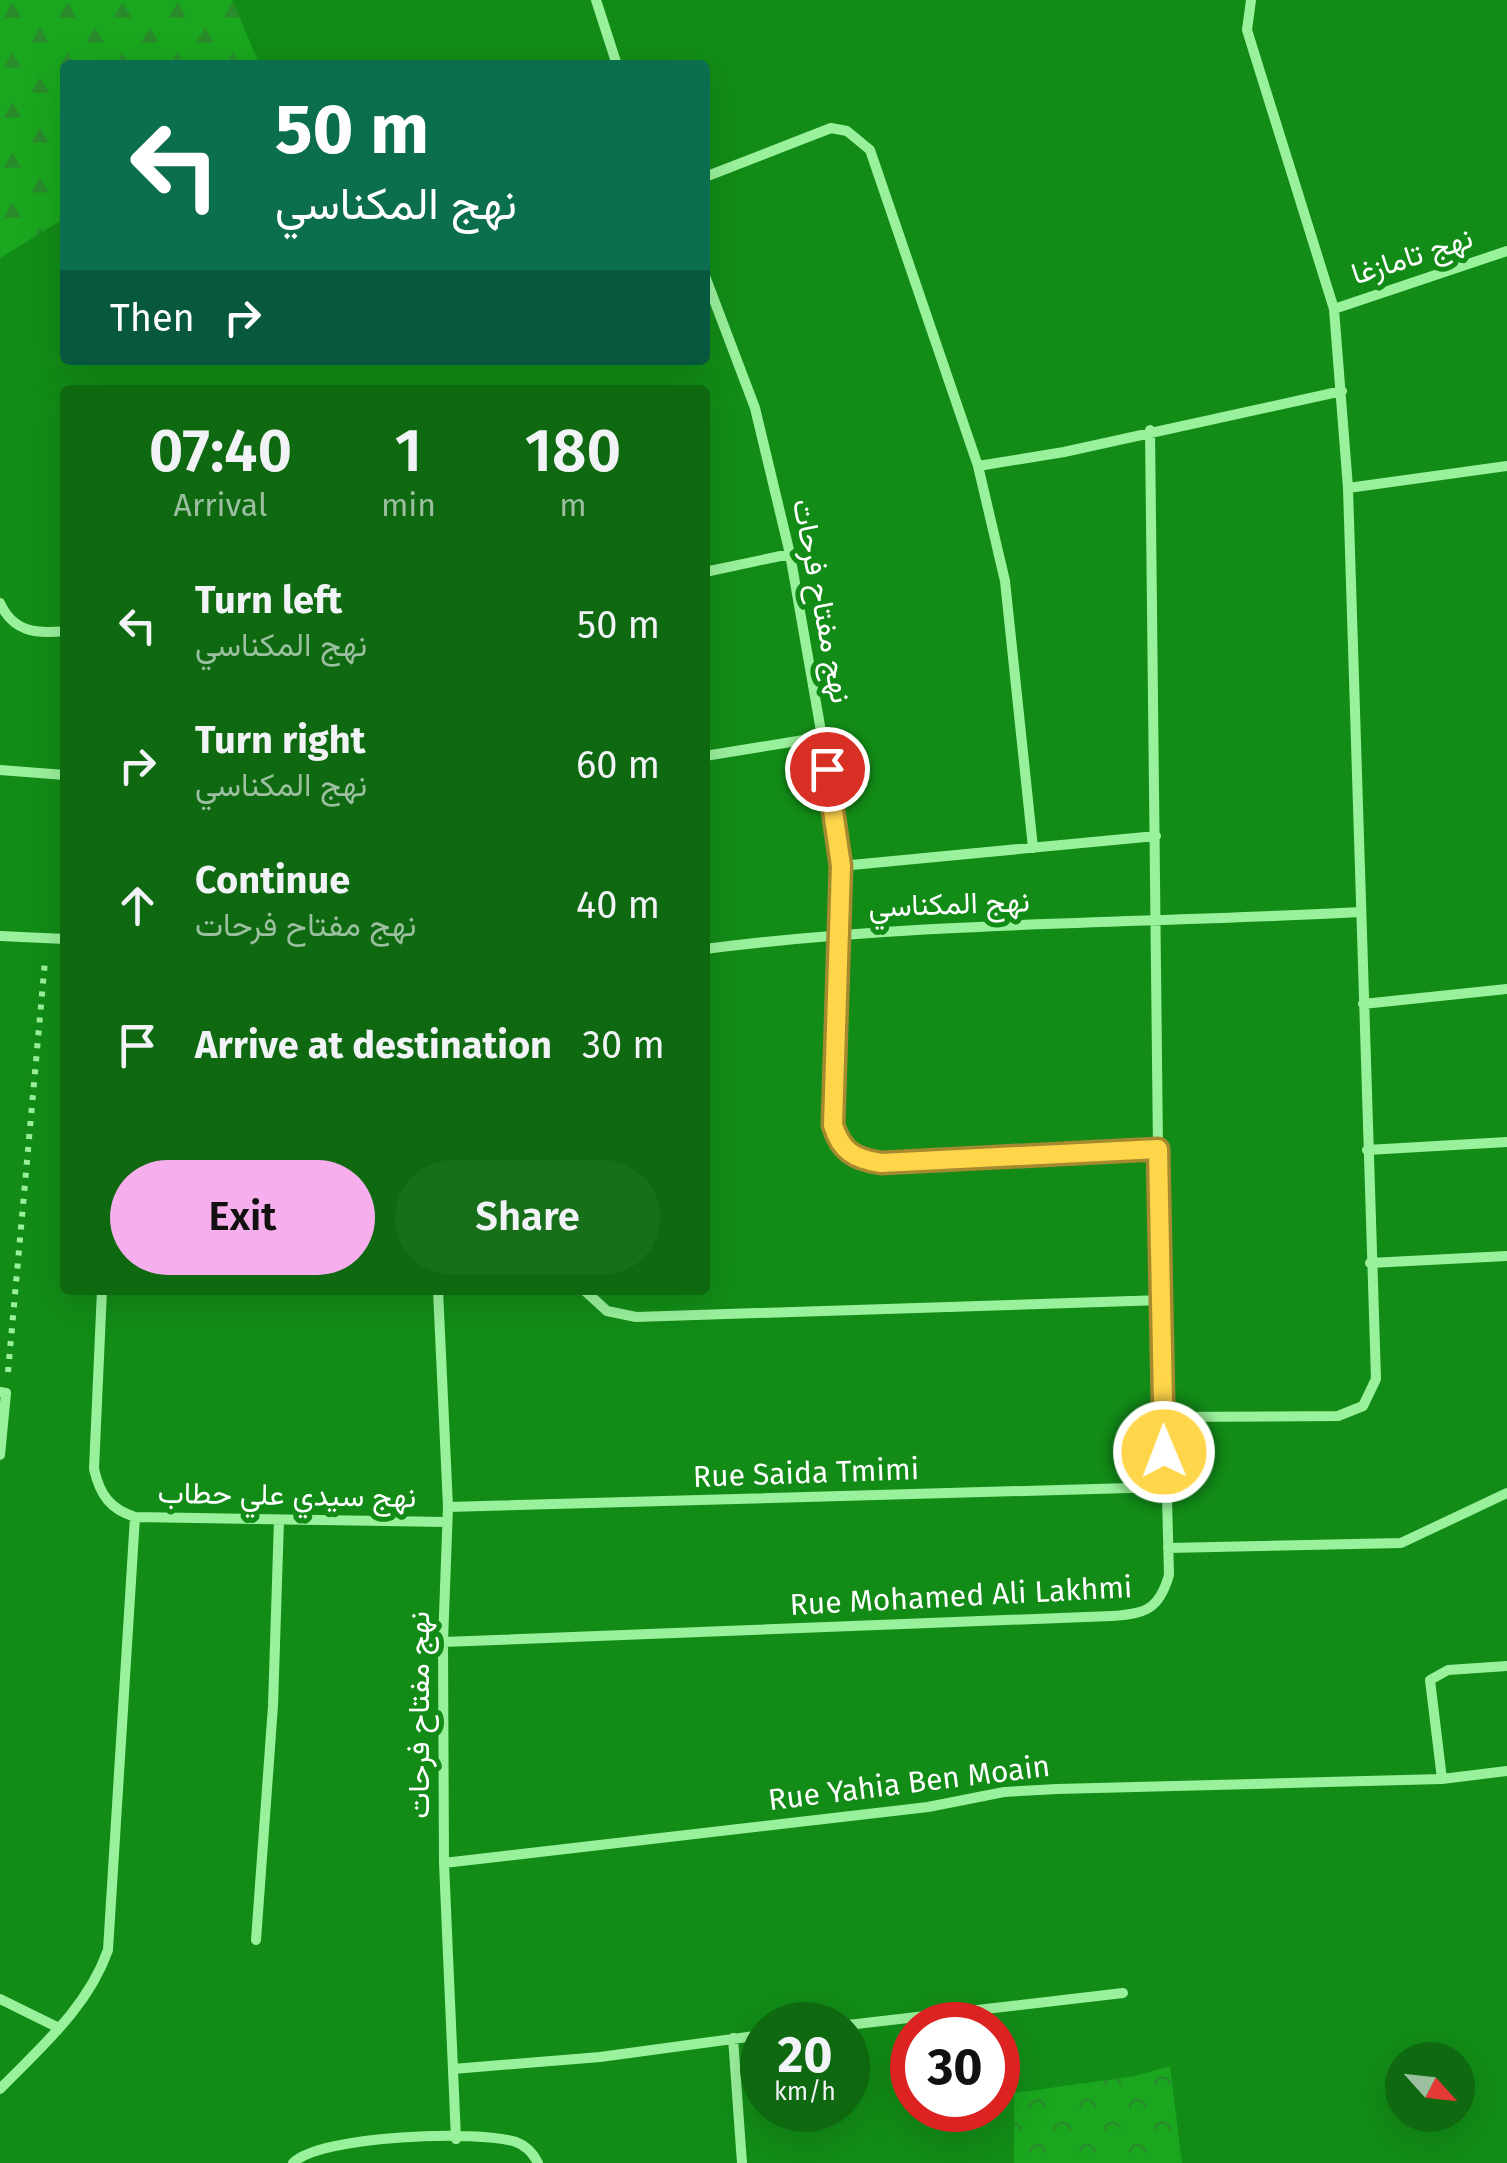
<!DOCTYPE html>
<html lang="en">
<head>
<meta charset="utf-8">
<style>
	:root { --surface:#0e6911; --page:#176f1a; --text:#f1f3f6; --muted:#9bbf9f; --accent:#f7aeec }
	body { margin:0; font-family:"Fira Sans",Vazirmatn,sans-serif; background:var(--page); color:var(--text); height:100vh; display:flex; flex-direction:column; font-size:38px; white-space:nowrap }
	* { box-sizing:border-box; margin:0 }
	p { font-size:32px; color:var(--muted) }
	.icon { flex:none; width:55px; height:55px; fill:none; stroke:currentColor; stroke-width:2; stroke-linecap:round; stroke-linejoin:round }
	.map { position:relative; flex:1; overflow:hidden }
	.sheet { position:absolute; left:60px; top:385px; width:650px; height:910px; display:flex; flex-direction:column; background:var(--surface); border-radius:10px; box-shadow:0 10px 40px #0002 }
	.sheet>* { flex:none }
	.top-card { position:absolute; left:60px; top:60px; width:650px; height:305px; border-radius:10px; box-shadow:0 10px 40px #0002; background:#0b6e4f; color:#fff; overflow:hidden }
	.needle { width:65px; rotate:117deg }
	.fabs { position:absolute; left:1385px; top:2042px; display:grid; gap:20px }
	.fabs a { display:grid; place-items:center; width:90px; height:90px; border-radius:50%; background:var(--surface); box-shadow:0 10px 40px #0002; font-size:50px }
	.speed { position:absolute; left:740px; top:2002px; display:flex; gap:20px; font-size:50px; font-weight:700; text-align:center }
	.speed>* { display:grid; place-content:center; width:130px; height:130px; border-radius:50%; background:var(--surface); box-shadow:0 10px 40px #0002; line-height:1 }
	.speed small { font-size:25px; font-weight:400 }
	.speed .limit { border:15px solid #d22; background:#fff; color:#111 }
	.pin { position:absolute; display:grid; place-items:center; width:85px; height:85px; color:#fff; margin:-42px; border:5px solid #fff; border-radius:50%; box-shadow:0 2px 10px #0007 }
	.me { position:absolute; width:110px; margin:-55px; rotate:359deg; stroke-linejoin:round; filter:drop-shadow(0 0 8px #0008) }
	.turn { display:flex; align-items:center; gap:35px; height:210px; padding:0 50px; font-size:45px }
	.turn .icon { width:130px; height:130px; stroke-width:2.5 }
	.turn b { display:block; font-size:70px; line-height:85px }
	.then { display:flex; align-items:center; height:95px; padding:0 50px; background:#0003; gap:20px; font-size:38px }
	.eta { display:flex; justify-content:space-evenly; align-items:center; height:170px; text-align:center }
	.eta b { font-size:60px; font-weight:600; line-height:70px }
	.button { display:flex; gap:20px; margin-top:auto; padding:20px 50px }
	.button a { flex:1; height:115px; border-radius:60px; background:var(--accent); color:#111; font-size:40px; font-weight:600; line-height:115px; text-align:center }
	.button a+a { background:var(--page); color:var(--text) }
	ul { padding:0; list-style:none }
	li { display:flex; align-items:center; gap:30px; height:140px; padding:0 50px }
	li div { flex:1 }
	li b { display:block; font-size:38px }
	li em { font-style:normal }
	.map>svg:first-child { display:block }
	.forest { fill:url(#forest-firs) }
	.park { fill:url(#park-crowns) }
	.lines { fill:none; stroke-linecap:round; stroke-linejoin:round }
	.path { stroke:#9af19c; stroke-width:6; stroke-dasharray:5 8; stroke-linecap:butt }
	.street { stroke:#9af19c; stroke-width:10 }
	.route-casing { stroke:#a68a30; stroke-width:25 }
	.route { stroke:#ffd54a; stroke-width:18 }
	.labels { text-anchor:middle; stroke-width:10; stroke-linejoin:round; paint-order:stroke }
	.street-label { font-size:30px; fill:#fff; stroke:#128c17 }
</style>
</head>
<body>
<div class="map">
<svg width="1507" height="2163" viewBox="0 0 1507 2163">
	<defs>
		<pattern id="forest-firs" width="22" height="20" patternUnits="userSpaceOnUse" patternTransform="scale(2.5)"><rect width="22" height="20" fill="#1aa61e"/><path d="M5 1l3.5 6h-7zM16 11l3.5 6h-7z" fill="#298b2c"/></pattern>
		<pattern id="park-crowns" width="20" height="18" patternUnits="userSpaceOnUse" patternTransform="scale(2.5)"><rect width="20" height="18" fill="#1aa61e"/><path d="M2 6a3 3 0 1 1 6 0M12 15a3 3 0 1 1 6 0" fill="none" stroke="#298b2c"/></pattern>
	</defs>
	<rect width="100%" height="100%" fill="#128c17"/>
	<path class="forest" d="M0,0H232L260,65H65V218L0,258Z"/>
	<path class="park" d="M1170,2066L1182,2163H1014V2093L1135,2076Z"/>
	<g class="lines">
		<path class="path" d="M8,1372L45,961"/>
		<path class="street" d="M596,0L617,65
			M705,177L831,128L847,131L870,150L978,466L1005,581L1033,848
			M705,276L755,408L790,554L822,737L841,866L833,1125C841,1151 854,1159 881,1163L1158,1149
			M1334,309L1507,251
			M978,466L1064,452L1342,391
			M1348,488L1507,466
			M705,572L790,554
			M0,603C13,632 36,634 65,631
			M705,756L822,737
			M0,770L65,775
			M841,866L1156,836
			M0,936L65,939
			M705,949C922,921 1141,924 1360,912
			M1363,1004L1507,989
			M1367,1150L1507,1142
			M1370,1263L1507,1256
			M102,1290L94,1469C100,1495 110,1509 135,1517L447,1522
			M438,1290L448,1507L443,1642L444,1863L456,2139
			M584,1290L607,1311L636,1317L1163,1300
			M0,1392L6,1393L0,1455
			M1163,1417L1338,1416L1363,1406L1376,1379L1348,488L1334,309L1247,30L1251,0
			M448,1507L1165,1487
			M1168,1548L1401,1543L1507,1493
			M443,1642L1111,1616C1145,1614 1159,1610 1169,1575L1158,1149L1150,430
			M1442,1779L1430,1680L1448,1670L1507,1666
			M444,1863L928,1807L1004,1792L1057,1789L1442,1779L1507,1771
			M256,1940L273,1706L279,1520
			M0,1999L59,2028
			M848,2025L1123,1993
			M733,2038L742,2163
			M453,2069L600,2057L762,2035
			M0,2089C41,2047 88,2007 108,1950L135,1517
			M293,2163C321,2135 479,2130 516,2142C527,2146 533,2153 538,2163"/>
	</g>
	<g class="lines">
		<g class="route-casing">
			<path id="route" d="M827,769L841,866L833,1125C841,1151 854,1159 881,1163L1158,1149L1164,1452"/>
		</g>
		<use href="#route" class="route"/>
	</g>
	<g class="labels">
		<g class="street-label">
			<text transform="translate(1412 256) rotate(-18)" y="10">نهج تامازغا</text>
			<text transform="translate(822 601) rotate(79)" y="10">نهج مفتاح فرحات</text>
			<text transform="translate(949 904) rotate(-2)" y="10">نهج المكناسي</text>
			<text transform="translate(806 1473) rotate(-2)" y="10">Rue Saida Tmimi</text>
			<text transform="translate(287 1495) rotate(1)" y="10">نهج سيدي علي حطاب</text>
			<text transform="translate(961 1596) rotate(-3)" y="10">Rue Mohamed Ali Lakhmi</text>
			<text transform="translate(419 1715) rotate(-90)" y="10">نهج مفتاح فرحات</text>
			<text transform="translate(909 1783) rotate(-7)" y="10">Rue Yahia Ben Moain</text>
		</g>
	</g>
</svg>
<div class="fabs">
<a><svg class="needle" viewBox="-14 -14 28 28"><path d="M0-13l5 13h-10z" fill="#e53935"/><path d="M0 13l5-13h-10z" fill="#9bbf9f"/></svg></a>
</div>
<div class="speed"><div>20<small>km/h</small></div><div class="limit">30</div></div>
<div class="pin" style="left:827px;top:769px;background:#d93025"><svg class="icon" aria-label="arrive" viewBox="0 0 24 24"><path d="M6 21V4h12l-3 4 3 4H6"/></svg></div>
<svg class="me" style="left:1164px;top:1452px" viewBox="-20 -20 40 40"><circle r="17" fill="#ffd54a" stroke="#fff" stroke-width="3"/><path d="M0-11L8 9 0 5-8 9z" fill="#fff"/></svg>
<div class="top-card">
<div class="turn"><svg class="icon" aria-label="left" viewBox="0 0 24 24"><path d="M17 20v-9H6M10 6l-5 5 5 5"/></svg><div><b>50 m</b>نهج المكناسي</div></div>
<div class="then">Then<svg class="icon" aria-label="right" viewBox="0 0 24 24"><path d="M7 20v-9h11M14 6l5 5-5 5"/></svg></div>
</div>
<section class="sheet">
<div class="eta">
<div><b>07:40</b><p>Arrival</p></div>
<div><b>1</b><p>min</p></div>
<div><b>180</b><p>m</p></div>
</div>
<ul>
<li><svg class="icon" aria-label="left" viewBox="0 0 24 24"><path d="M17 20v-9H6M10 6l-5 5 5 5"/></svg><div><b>Turn left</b><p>نهج المكناسي</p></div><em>50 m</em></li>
<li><svg class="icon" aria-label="right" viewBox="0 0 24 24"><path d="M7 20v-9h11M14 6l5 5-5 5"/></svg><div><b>Turn right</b><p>نهج المكناسي</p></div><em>60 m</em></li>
<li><svg class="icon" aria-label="ahead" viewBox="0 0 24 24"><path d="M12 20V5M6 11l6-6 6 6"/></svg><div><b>Continue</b><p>نهج مفتاح فرحات</p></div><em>40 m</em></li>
<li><svg class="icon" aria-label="arrive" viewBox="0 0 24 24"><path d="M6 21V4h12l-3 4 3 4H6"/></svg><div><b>Arrive at destination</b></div><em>30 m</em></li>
</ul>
<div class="button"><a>Exit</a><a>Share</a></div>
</section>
</div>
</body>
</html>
